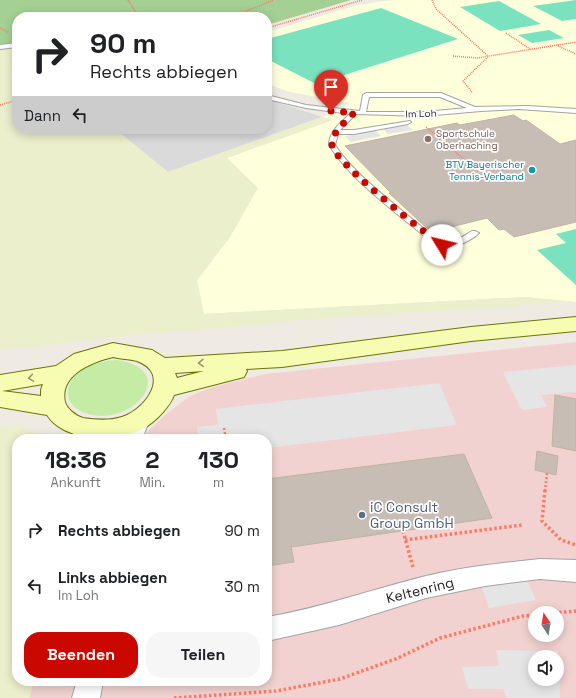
<!DOCTYPE html>
<html lang="de">
<head>
<meta charset="utf-8">
<style>
	:root { --surface:#fff; --page:#f6f6f6; --text:#202124; --muted:#757577; --accent:#ca0800 }
	body { margin:0; font-family:"Space Grotesk",sans-serif; background:var(--page); color:var(--text); height:100vh; display:flex; flex-direction:column; font-size:15px; white-space:nowrap }
	* { box-sizing:border-box; margin:0 }
	p { font-size:13px; color:var(--muted) }
	.icon { flex:none; width:22px; height:22px; fill:none; stroke:currentColor; stroke-width:2; stroke-linecap:round; stroke-linejoin:round }
	.map { position:relative; flex:1; overflow:hidden }
	.side { position:absolute; left:12px; top:434px; width:260px; height:252px; display:flex; flex-direction:column; background:var(--surface); border-radius:16px; box-shadow:0 2px 10px #0003 }
	.side>* { flex:none }
	.banner { position:absolute; left:12px; top:12px; width:260px; height:122px; border-radius:16px; box-shadow:0 2px 10px #0003; background:#fff; color:var(--text); overflow:hidden }
	.needle { width:26px; rotate:348deg }
	.controls { position:absolute; left:528px; top:606px; display:grid; gap:8px }
	.controls a { display:grid; place-items:center; width:36px; height:36px; border-radius:50%; background:var(--surface); box-shadow:0 2px 10px #0003; font-size:20px }
	.pin { position:absolute; display:grid; place-items:center; width:34px; height:34px; color:#fff; margin:-41px -17px; border-radius:50% 50% 50% 0; rotate:-45deg; box-shadow:0 0 4px #0007 }
	.pin .icon { rotate:45deg }
	.me { position:absolute; width:44px; margin:-22px; rotate:306deg; stroke-linejoin:round; filter:drop-shadow(0 0 3px #0008) }
	.turn { display:flex; align-items:center; gap:14px; height:84px; padding:0 12px; font-size:18px }
	.turn .icon { width:52px; height:52px; stroke-width:2.5 }
	.turn b { display:block; font-size:28px; line-height:34px }
	.then { display:flex; align-items:center; height:38px; padding:0 12px; background:#0003; gap:8px; font-size:15px }
	.eta { display:flex; justify-content:space-evenly; align-items:center; height:68px; text-align:center }
	.eta b { font-size:24px; font-weight:700; line-height:28px }
	.cta { display:flex; gap:8px; margin-top:auto; padding:8px 12px }
	.cta a { flex:1; height:46px; border-radius:16px; background:var(--accent); color:#fff; font-size:16px; font-weight:700; line-height:46px; text-align:center }
	.cta a+a { background:var(--page); color:var(--text) }
	ul { padding:0; list-style:none }
	li { display:flex; align-items:center; gap:12px; height:56px; padding:0 12px }
	li div { flex:1 }
	li b { display:block; font-size:15px }
	li em { font-style:normal }
	.map>svg:first-child { display:block }
	.residential { fill:#dbdada }
	.commercial { fill:#f1d2d0; fill-rule:evenodd }
	.education { fill:#feffdb }
	.farmland { fill:#ebefcc }
	.grass { fill:#c5eca5 }
	.forest { fill:#a4d094 }
	.pitch { fill:#7be2bf }
	.parking { fill:#e5e5e5; fill-rule:evenodd }
	.building { fill:#c7bdb5; stroke:#c1b2a4 }
	.lines { fill:none; stroke-linecap:round; stroke-linejoin:round }
	.lane-casing { stroke:#a4a4a4; stroke-width:2 }
	.street-casing { stroke:#a4a4a4; stroke-width:2 }
	.secondary-casing { stroke:#667800; stroke-width:2 }
	.path-far2 { stroke:#ff7963; stroke-width:1.5; stroke-dasharray:1 1; stroke-linecap:butt }
	.path-far1 { stroke:#ff7963; stroke-width:2.5; stroke-dasharray:2 2; stroke-linecap:butt }
	.path { stroke:#ff7963; stroke-width:3.5; stroke-dasharray:2.5 2.5; stroke-linecap:butt }
	.lane { fill:#fff; fill-rule:evenodd }
	.street { fill:#fff; fill-rule:evenodd }
	.secondary { fill:#f6fcb2; fill-rule:evenodd }
	.oneway { stroke:#94986f }
	.route { stroke:#ca0800; stroke-width:7; stroke-dasharray:0 12.6 }
	.education-dot { fill:#8d6e63; stroke:#fff; stroke-width:1.5 }
	.culture-dot { fill:#0f9aa8; stroke:#fff; stroke-width:1.5 }
	.service-dot { fill:#5c6f8a; stroke:#fff; stroke-width:1.5 }
	.labels { text-anchor:middle; stroke-width:3.5; stroke-linejoin:round; paint-order:stroke }
	.far-street-label { font-size:10px; fill:#1d1d1d; stroke:#fff }
	.far-education-label { font-size:10px; fill:#785e54; stroke:#fff; text-anchor:start }
	.far-culture-label { font-size:10px; fill:#0d838f; stroke:#fff; text-anchor:end }
	.near-service-label { font-size:14px; fill:#4e5e75; stroke:#fff; text-anchor:start }
	.near-street-label { font-size:14px; fill:#1d1d1d; stroke:#fff }
</style>
</head>
<body>
<div class="map">
<svg width="576" height="698" viewBox="0 0 576 698">
	<rect width="100%" height="100%" fill="#efebe2"/>
	<path class="residential" d="M267,99L322,117L168,172L118,132L124,129H267Z"/>
	<path class="commercial" d="M576,342V698H29L34,681H267V439H140L164,416L190,396L213,387L265,374ZM535,613H557V635H535ZM535,657H557V679H535Z"/>
	<path class="education" d="M392,0H576V302L525,297L203,314L197,280L230,237L227,158L332,120L322,117L341,109L349,103L290,92L267,84V32L358,5Z"/>
	<path class="farmland" d="M17,46V74L7,77L17,83V129H124L119,132L168,172L322,117L333,120L227,158L258,188L230,237L197,280L204,314L525,297L576,302L338,317L134,335L0,350V48Z
		M20,425L49,439H17V681H34L29,698H0V426Z"/>
	<path class="grass" d="M116,360C181,369 134,427 88,414C62,407 62,382 83,369C93,363 104,361 116,360Z"/>
	<path class="forest" d="M0,0H351L267,25V17H17V43L0,45Z"/>
	<path class="pitch" d="M576,0V19L562,21L533,6Z
		M499,1L541,24L500,31L460,7Z
		M381,8L458,39L316,84L267,59V39Z
		M549,30L564,38L532,43L518,35Z
		M576,229V285L537,250L566,243L556,234Z"/>
	<path class="parking" d="M407,125L413,130L388,134L383,129Z
		M375,130L381,136L351,142L345,136Z
		M576,365V392L541,395L547,407L522,410L503,372Z
		M439,383L457,425L267,448V439H198L197,427L218,425L216,409Z
		M527,580L536,600L489,608L481,586Z
		M496,650L558,651L560,698H507L503,689H468L462,667L499,666ZM535,657H557V679H535Z"/>
	<path class="building" d="M514,115L523,121L526,120L560,144L576,140V222L514,237L504,229L499,230L487,218L431,232L389,193H391L345,146L457,123L460,125Z
		M555,395L576,399V451L552,446Z
		M537,451L558,456L556,475L535,470Z
		M464,454L492,518L291,547L294,562L267,566V479Z"/>
	<g class="lines">
		<g class="lane-casing">
			<path id="lane" d="M17,43V47L0,49V45Z
				M366,93H441L475,107L528,106L576,109V113L519,109L481,111L424,116L356,114L340,130H354L410,121L411,122L408,124L354,134H338L335,145C352,172 392,202 417,223C425,229 435,239 444,242C453,245 465,235 472,231H475L479,233C472,240 453,250 442,247C431,244 421,233 412,226C384,203 348,176 329,145C329,132 340,123 350,114L306,108L267,99V95L306,105L360,111L363,95ZM369,97H440L467,108L424,112H366Z"/>
		</g>
		<g class="street-casing">
			<path id="street" d="M140,412L147,414L150,419L142,439H122L133,414Z
				M540,559L576,560V582L540,579L485,586L426,598L339,625L267,641V617C321,608 373,589 426,576C463,567 502,563 540,559Z
				M77,681H103L100,698H72Z"/>
		</g>
		<g class="secondary-casing">
			<path id="secondary" d="M576,317V331L471,341L282,367L246,369L247,371L244,377L174,395C172,401 168,406 164,411C157,419 148,427 138,431C112,443 64,441 47,415L0,407V375L56,366L74,354L113,343L152,350L165,358L282,351L471,327ZM113,357C121,359 130,359 137,361C172,374 145,410 122,417C109,421 96,420 83,418C76,416 67,409 65,402C59,375 92,362 113,357ZM204,371L177,378L175,373ZM43,384L41,390V396L2,391Z"/>
		</g>
		<path class="path-far2" d="M128,0L139,17
			M432,0L436,9L488,56
			M231,17L274,0
			M0,28L8,32
			M267,28L362,0
			M506,33L530,49
			M556,45L576,54
			M453,56L477,58L576,42
			M472,92L463,81L488,57
			M0,105L17,100
			M426,127L473,167"/>
		<path class="path-far1" d="M224,428L226,439
			M545,491L547,473"/>
		<path class="path" d="M545,490L542,521L561,540L576,545
			M403,531L413,567
			M405,540L522,525
			M554,613L576,611
			M174,698L276,691L340,679L398,658L440,638L523,616L535,615"/>
		<use href="#lane" class="lane"/>
		<use href="#street" class="street"/>
		<use href="#secondary" class="secondary"/>
	</g>
	<defs><path id="oneway-chevron" d="M-2-3.5L2.5 0L-2 3.5" fill="none" stroke-width="1.6" stroke-linecap="round" stroke-linejoin="round"/></defs>
	<g class="oneway">
		<use href="#oneway-chevron" transform="translate(201 363) rotate(177)"/>
		<use href="#oneway-chevron" transform="translate(31 378) rotate(171)"/>
	</g>
	<g class="lines">
		<path class="route" d="M331,111L354,113C346,121 331,133 332,145C334,162 425,233 442,245"/>
	</g>
	<circle class="education-dot" cx="428" cy="139" r="4"/>
	<circle class="culture-dot" cx="532" cy="170" r="4"/>
	<circle class="service-dot" cx="362" cy="515" r="4"/>
	<g class="labels">
		<g class="far-street-label">
			<text transform="translate(421 113) rotate(-2)" y="4">Im Loh</text>
		</g>
		<g class="far-education-label">
			<text x="436" y="137">Sportschule<tspan x="436" dy="12">Oberhaching</tspan></text>
		</g>
		<g class="far-culture-label">
			<text x="524" y="168">BTV Bayerischer<tspan x="524" dy="12">Tennis-Verband</tspan></text>
		</g>
		<g class="near-service-label">
			<text x="370" y="512">iC Consult<tspan x="370" dy="16">Group GmbH</tspan></text>
		</g>
		<g class="near-street-label">
			<text transform="translate(420 590) rotate(-14)" y="5">Keltenring</text>
		</g>
	</g>
</svg>
<div class="controls">
<a><svg class="needle" viewBox="-14 -14 28 28"><path d="M0-13l5 13h-10z" fill="#e53935"/><path d="M0 13l5-13h-10z" fill="#757577"/></svg></a>
<a><svg class="icon" aria-label="sound" viewBox="0 0 24 24"><path d="M4 9h4l5-4v14l-5-4H4zM17 9q2 3 0 6"/></svg></a>
</div>
<div class="pin" style="left:331px;top:111px;background:#d93025"><svg class="icon" aria-label="arrive" viewBox="0 0 24 24"><path d="M6 21V4h12l-3 4 3 4H6"/></svg></div>
<svg class="me" style="left:442px;top:245px" viewBox="-20 -20 40 40"><circle r="19" fill="#fff"/><path d="M0-13L10 11 0 6-10 11z" fill="#ca0800"/></svg>
<div class="banner">
<div class="turn"><svg class="icon" aria-label="right" viewBox="0 0 24 24"><path d="M7 20v-9h11M14 6l5 5-5 5"/></svg><div><b>90 m</b>Rechts abbiegen</div></div>
<div class="then">Dann<svg class="icon" aria-label="left" viewBox="0 0 24 24"><path d="M17 20v-9H6M10 6l-5 5 5 5"/></svg></div>
</div>
<section class="side">
<div class="eta">
<div><b>18:36</b><p>Ankunft</p></div>
<div><b>2</b><p>Min.</p></div>
<div><b>130</b><p>m</p></div>
</div>
<ul>
<li><svg class="icon" aria-label="right" viewBox="0 0 24 24"><path d="M7 20v-9h11M14 6l5 5-5 5"/></svg><div><b>Rechts abbiegen</b></div><em>90 m</em></li>
<li><svg class="icon" aria-label="left" viewBox="0 0 24 24"><path d="M17 20v-9H6M10 6l-5 5 5 5"/></svg><div><b>Links abbiegen</b><p>Im Loh</p></div><em>30 m</em></li>
</ul>
<div class="cta"><a>Beenden</a><a>Teilen</a></div>
</section>
</div>
</body>
</html>
